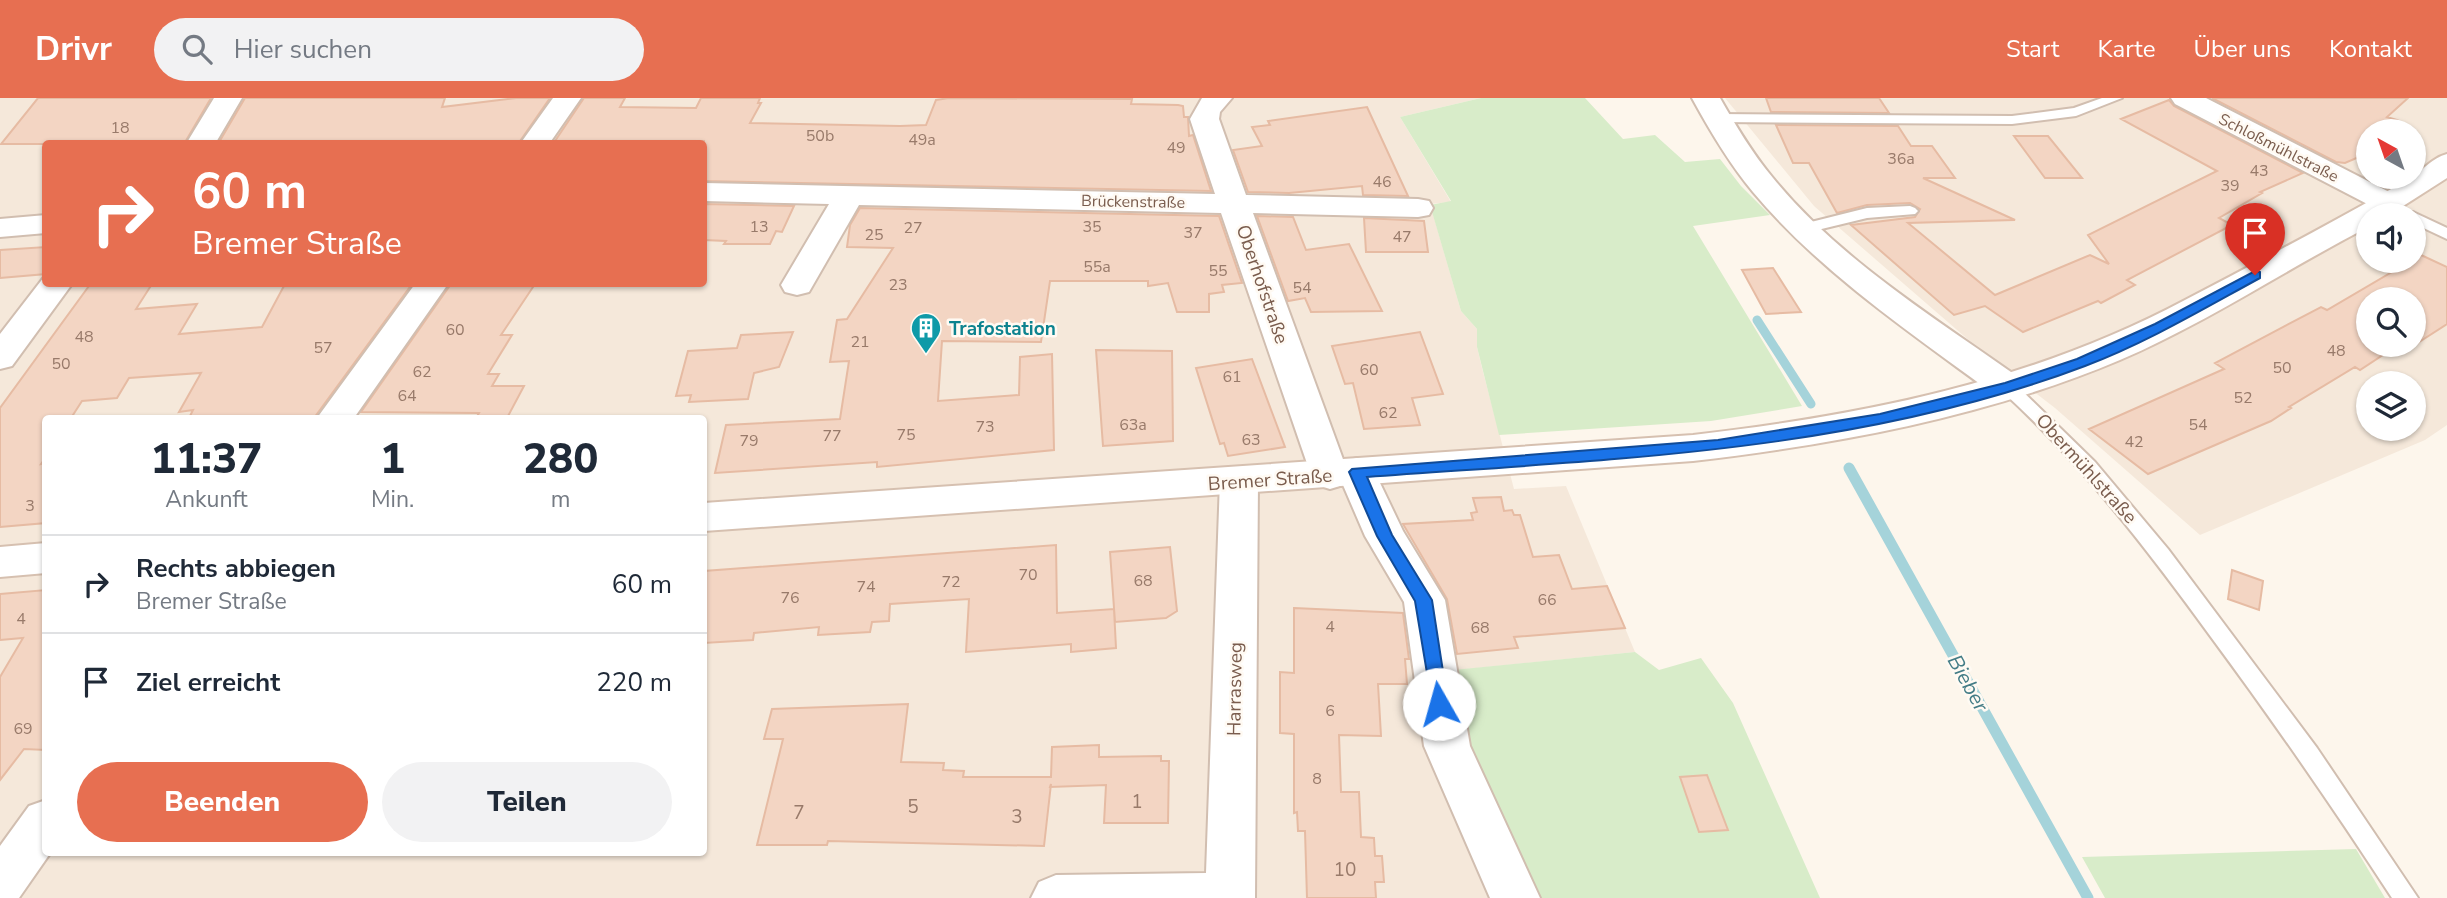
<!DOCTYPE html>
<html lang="de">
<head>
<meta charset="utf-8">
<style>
	:root { --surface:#fff; --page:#f2f2f3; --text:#1f2937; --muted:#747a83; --line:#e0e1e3; --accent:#e76f51 }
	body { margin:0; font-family:"Nunito Sans",sans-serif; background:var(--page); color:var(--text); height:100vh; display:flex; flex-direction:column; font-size:26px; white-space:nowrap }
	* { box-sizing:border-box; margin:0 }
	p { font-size:23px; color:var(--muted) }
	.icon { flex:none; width:38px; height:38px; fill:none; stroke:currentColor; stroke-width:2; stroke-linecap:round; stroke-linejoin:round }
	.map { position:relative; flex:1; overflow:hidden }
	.details { position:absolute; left:42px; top:317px; width:665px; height:441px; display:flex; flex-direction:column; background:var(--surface); border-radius:7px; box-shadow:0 2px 5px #0004 }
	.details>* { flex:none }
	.banner { position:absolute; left:42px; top:42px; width:665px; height:147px; border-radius:7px; box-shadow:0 2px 5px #0004; background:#e76f51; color:#fff; overflow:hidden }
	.needle { width:46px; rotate:320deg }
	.tools { position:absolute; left:2356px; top:21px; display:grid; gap:14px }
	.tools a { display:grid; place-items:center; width:70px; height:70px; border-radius:50%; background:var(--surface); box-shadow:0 2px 5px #0004; font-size:35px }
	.pin { position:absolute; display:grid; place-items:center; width:60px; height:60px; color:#fff; margin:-72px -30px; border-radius:50% 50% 50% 0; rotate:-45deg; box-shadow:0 0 7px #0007 }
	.pin .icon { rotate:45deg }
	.me { position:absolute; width:77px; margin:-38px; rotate:353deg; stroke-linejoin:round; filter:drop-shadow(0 0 5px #0008) }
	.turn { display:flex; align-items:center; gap:24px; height:147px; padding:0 35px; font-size:32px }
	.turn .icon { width:91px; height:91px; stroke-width:2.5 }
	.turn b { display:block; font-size:49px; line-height:60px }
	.eta { display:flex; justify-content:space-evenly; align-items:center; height:119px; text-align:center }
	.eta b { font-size:42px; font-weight:800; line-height:49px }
	.primary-button { display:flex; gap:14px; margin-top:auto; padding:14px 35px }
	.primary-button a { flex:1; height:80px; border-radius:42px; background:var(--accent); color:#fff; font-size:28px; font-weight:800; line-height:80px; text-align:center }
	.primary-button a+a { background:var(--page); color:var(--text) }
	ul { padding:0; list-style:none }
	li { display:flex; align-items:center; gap:21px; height:98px; padding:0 35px; border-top:2px solid var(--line) }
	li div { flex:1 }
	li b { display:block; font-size:26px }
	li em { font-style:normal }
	header { display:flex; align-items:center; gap:42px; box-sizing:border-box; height:98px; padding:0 35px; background:var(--accent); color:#fff }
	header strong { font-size:33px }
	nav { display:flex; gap:38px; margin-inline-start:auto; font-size:24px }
	.search { width:490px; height:63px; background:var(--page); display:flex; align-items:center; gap:18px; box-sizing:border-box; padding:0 24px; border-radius:38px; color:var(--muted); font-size:26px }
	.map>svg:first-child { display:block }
	.residential { fill:#f5e8da; fill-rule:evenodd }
	.green { fill:#d8ecc9 }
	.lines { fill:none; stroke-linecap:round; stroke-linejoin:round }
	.stream-far1 { stroke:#a5d3da; stroke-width:9 }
	.stream { stroke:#a5d3da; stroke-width:11 }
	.building { fill:#f3d5c3; stroke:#e6bba3; stroke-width:2 }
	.lane-casing { stroke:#d1beb0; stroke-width:4 }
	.street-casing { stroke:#d1beb0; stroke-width:4 }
	.secondary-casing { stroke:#d6c0b0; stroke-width:4 }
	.lane { fill:#fff; fill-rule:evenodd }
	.street { fill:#fff; fill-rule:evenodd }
	.secondary { fill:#fff; fill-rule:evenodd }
	.route { fill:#1a73e8; stroke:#114b97; stroke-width:2 }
	.labels { text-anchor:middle; stroke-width:5; stroke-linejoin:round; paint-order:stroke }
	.number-label { font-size:16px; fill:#987a6a }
	.far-street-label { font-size:16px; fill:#7a5c4d; stroke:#fffaf3 }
	.street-label { font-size:19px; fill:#7a5c4d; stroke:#fffaf3 }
	.culture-label { font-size:19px; font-weight:bold; fill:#0d838f; stroke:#fffaf3; text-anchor:start }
	.near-number-label { font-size:19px; fill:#987a6a }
	.water-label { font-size:21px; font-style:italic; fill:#437c86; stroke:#fffaf3 }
</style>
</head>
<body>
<header>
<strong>Drivr</strong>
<div class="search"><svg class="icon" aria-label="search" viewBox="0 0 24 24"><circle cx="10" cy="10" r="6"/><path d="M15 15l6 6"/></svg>Hier suchen</div>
<nav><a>Start</a><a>Karte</a><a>Über uns</a><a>Kontakt</a></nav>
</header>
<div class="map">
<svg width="2447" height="800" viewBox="0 0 2447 800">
	<rect width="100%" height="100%" fill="#fdf6ec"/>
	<path class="residential" d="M0,0H1481L1400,19L1451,104L1430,106L1461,213L1477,231V249L1482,270L1514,391L1566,388L1635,554L1417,576L1427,655L1494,800H0ZM46,46H704V186H46ZM46,320H704V754H46Z
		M1725,0H2447V327L2425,342L2200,437L2055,310L1979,251L1814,108ZM2368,33H2413V79H2368ZM2368,117H2413V163H2368ZM2368,201H2413V247H2368ZM2368,285H2413V331H2368Z"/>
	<path class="green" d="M1481,0H1585L1623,41L1655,37L1685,64L1720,61L1741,88L1770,117L1693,128L1802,308L1711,323L1499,337L1477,249V231L1461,213L1430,107L1451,103L1400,19Z
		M1635,554L1659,572L1701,560L1733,605L1820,800H1533L1466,662L1453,572Z
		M2356,751L2385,800H2105L2082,759Z"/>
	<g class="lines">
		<path class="stream-far1" d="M1757,222L1811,306"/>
		<path class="stream" d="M1849,370L2088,800"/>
	</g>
	<path class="building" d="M38,0H211L184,46H1Z
		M245,0H445L442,9L516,0H550L518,46H218Z
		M584,0H625L620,9L696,10L701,0H760L758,5H761L750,25L900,28L926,27L936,2L949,0L1132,1L1131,6L1178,7L1183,8L1184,19H1188L1189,38L1193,37L1211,93L704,83V43L553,46Z
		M1766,0H1879L1889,15L1771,14Z
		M2212,0H2408L2387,19L2397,22L2394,26L2413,33H2368V55L2345,65L2336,64Z
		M2169,2L2174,8L2303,75L2260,94L2262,95L2219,120L2232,127L2127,182L2135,187L2101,205L2098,203L2023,234L1985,208L1954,217L1851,127L1915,119L1920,111L1910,105L1867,107L1837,115L1809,65H1793L1776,27L1898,28L1911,48H1932L1955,80H1923L2015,122L1908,125L1995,197L2090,157L2109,166L2088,137L2217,73L2121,21Z
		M1367,9L1408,98L1363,97L1362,88L1289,95L1248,94L1233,52L1262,48L1252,29L1270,27L1268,23Z
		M2014,38H2048L2082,80H2045Z
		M704,106L794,108L782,134L776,133L770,146H724L726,143L704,142Z
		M860,110L1219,118L1242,185L1222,187L1224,194L1209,196V214H1177L1168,185L1148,188V183H1050L1041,244L942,243L938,303L1019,297L1020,259L1052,256L1054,352L877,369V364L715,375L726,327L840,321L849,263L830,264L837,222L847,221L893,150L847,149L850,127Z
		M1257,118L1293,119L1306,152L1349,146L1382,213L1311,214L1305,200L1288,203Z
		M1364,120L1424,123L1428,154H1366Z
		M46,149V176L0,180V152Z
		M2421,157L2447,169V226L2413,248V201H2368V247H2398L2360,272L2355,269L2289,309L2291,310L2271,323L2148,376L2089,331L2224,271L2215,265L2321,209L2327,212Z
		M1773,170L1801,214L1766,216L1742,172Z
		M118,186H152L136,211L197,206L179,236L262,229L285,186H412L314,320H189L193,312L179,314L201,275L129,280L117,300L82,303L71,320H46V359L41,366L46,365V425L0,429V310L89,188Z
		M451,186H535L501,237H512L488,276H499L492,288H524L507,320H476L479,315L361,314Z
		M793,234L779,269L754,275L748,301L689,304L691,297L676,298L688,253L737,250L741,237Z
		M1420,234L1443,296L1412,300L1420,327L1364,331L1353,285L1345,286L1332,248Z
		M1096,252L1172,253L1173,343L1103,348Z
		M1252,261L1285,349L1228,358L1224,345L1220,346L1196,270Z
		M1501,399L1504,413L1512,412L1514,417H1520L1533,459L1559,457L1572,491L1607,488L1625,530L1514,539L1518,550L1457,556L1447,501L1403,426L1473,422L1471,415L1477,414L1473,400Z
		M1056,447L1057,515L1114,511L1116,550L1071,554V546L966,554L969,501L890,506L889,523L872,524L870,534L818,537L819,529L754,535L753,542L704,545V473Z
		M1170,449L1177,513L1166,520L1115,524L1110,454Z
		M2232,472L2263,483L2259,512L2228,501Z
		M46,492V652L24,651L0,682V579L23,540L0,542V496Z
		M1294,510L1403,515L1409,561H1405L1407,586H1378L1381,638L1339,637L1341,694H1359L1361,739L1374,740L1375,758H1382L1384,784H1375L1376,800H1307L1305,733H1298L1297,714L1294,715V636L1280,635V574L1294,575Z
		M908,606L901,664L944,665L943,672L964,673L963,679H1051L1052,649L1099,647V659L1161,658V663H1169L1168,725H1104L1106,687L1050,689L1051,686L1044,748L828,743L827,747H757L783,641H764L772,611Z
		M1707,677L1728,732L1699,734L1680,679Z"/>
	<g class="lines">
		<g class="lane-casing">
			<path id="lane" d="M2102,0H2122L2076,18L2012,26L1716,24L1709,20L1716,16L2012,18L2074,10Z
				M1910,108L1915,110L1918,113L1915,116L1867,120L1805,135L1797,130L1799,127L1867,110Z
				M2413,114L2447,130V141L2413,125V117H2406Z
				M2008,283L2014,285L2095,364L2168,451L2317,650L2418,800H2392C2334,711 2274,624 2211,539C2147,451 2082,366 2002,293L1999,289L2002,285Z"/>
		</g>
		<g class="street-casing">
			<path id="street" d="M214,0H242L215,46H186Z
				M553,0H581L549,46H520Z
				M1202,0H1232L1220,14L1219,21L1246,97L1418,101L1429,103L1433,110L1429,117L1418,119L1253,115L1344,364L1357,360L1370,364L1403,433L1445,502L1470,648L1540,800H1490L1424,648L1404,504L1365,438L1343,387L1330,391L1317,387L1311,377L1221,115L859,107L809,194L797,197L785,194L781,187L829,106L704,103V85L1215,96L1190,21Z
				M1692,0H1720C1736,28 1752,55 1773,80C1840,162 1935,220 2021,281L2026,289L2021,297L2008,301L1995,297C1911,235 1821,175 1753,94C1729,65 1710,33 1692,0Z
				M2171,0H2206L2397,98L2401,104L2397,110L2386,113L2375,110L2175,6Z
				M46,117V135L0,139V121Z
				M44,179L46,186H72L12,268L0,271V236Z
				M415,186H448L354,320H317Z
				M1239,369L1252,373L1258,383L1255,800H1031L1039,784L1056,777L1206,775L1220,383L1226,373Z
				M46,702V754H51L19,800H0V748L29,708Z"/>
		</g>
		<g class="secondary-casing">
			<path id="secondary" d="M2447,56V80L2389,117H2368V129C2285,172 2206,225 2120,262C1985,319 1838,346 1693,363L704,433V405L1693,337C1865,317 2031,284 2185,202C2252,167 2320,131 2386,94C2394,89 2405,84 2413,79C2424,71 2432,60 2447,56Z
				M46,445V475L0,479V449Z"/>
		</g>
		<use href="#lane" class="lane"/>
		<use href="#street" class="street"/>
		<use href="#secondary" class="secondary"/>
	</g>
	<path class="route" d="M2255,173L2260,174V180C2203,211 2146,245 2085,268C1856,355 1608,361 1367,379L1392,437L1432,502L1448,606L1446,611L1439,613L1433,611L1415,503L1377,438L1349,374L1352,371L1718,342L1880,316L2005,285L2077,261L2155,226Z"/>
	<defs>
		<g id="building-pin" transform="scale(1.575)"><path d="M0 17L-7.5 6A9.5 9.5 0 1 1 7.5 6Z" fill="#0f9aa8" stroke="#fffaf3"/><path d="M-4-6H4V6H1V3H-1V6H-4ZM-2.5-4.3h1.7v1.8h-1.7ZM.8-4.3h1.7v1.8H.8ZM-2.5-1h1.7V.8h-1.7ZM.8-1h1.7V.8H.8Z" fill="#fff"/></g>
	</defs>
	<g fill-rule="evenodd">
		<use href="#building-pin" x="926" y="230"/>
	</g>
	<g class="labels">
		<g class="number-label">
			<text x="120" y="35">18</text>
			<text x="820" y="43">50b</text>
			<text x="922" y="47">49a</text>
			<text x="1176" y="55">49</text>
			<text x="1901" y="66">36a</text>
			<text x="2259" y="78">43</text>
			<text x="1382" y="89">46</text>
			<text x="2230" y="93">39</text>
			<text x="759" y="134">13</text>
			<text x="1092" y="134">35</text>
			<text x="913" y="135">27</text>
			<text x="1193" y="140">37</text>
			<text x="874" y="142">25</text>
			<text x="1402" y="144">47</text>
			<text x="1097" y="174">55a</text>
			<text x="1218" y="178">55</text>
			<text x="898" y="192">23</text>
			<text x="1302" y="195">54</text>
			<text x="455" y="237">60</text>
			<text x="84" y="244">48</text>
			<text x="860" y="249">21</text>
			<text x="323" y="255">57</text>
			<text x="2336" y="258">48</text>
			<text x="61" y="271">50</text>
			<text x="2282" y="275">50</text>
			<text x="1369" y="277">60</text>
			<text x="422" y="279">62</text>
			<text x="1232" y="284">61</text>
			<text x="407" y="303">64</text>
			<text x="2243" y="305">52</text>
			<text x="1388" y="320">62</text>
			<text x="1133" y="332">63a</text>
			<text x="2198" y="332">54</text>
			<text x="985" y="334">73</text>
			<text x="906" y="342">75</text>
			<text x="832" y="343">77</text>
			<text x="1251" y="347">63</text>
			<text x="749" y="348">79</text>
			<text x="2134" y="349">42</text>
			<text x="30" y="413">3</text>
			<text x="1028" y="482">70</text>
			<text x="1143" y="488">68</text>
			<text x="951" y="489">72</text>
			<text x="866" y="494">74</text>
			<text x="790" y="505">76</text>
			<text x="1547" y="507">66</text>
			<text x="21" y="526">4</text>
			<text x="1330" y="534">4</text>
			<text x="1480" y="535">68</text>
			<text x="1330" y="618">6</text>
			<text x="23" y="636">69</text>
			<text x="1317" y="686">8</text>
		</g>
		<g class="far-street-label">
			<text transform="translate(2279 49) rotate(27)" y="6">Schloßmühlstraße</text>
			<text transform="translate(1133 103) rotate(1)" y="6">Brückenstraße</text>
		</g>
		<g class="street-label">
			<text transform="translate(1263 186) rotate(71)" y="7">Oberhofstraße</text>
			<text transform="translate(2087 370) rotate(48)" y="7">Obermühlstraße</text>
			<text transform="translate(1270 381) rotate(-4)" y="7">Bremer Straße</text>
			<text transform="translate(1234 591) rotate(-89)" y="7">Harrasweg</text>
		</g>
		<g class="culture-label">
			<text x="949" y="237">Trafostation</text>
		</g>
		<g class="near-number-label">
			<text x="1137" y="710">1</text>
			<text x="913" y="715">5</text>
			<text x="799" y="721">7</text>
			<text x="1017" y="725">3</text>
			<text x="1345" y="778">10</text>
		</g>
		<g class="water-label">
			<text transform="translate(1968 585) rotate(61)" y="7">Bieber</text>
		</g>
	</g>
</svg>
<div class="tools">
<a><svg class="needle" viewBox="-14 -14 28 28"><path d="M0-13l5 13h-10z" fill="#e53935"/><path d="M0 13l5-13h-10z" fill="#747a83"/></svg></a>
<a><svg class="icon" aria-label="sound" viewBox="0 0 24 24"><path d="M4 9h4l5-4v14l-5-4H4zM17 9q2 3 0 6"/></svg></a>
<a><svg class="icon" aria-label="search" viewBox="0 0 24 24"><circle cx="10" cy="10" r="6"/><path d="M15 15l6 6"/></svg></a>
<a><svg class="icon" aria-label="layers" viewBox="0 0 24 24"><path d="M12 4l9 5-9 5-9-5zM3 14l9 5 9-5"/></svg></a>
</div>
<div class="pin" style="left:2255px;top:177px;background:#d93025"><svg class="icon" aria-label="arrive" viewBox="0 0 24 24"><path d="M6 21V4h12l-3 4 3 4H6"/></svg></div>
<svg class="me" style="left:1439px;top:606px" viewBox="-20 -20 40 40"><circle r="19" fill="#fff"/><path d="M0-13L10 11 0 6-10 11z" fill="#1a73e8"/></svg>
<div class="banner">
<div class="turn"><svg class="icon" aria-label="right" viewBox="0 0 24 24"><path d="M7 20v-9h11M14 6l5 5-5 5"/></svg><div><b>60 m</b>Bremer Straße</div></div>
</div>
<section class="details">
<div class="eta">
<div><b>11:37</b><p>Ankunft</p></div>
<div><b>1</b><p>Min.</p></div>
<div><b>280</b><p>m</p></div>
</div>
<ul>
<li><svg class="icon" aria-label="right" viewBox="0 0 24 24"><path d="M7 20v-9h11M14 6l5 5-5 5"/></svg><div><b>Rechts abbiegen</b><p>Bremer Straße</p></div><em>60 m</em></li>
<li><svg class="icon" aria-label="arrive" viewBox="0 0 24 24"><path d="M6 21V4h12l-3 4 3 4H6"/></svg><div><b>Ziel erreicht</b></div><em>220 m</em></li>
</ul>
<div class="primary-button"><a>Beenden</a><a>Teilen</a></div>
</section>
</div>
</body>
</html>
